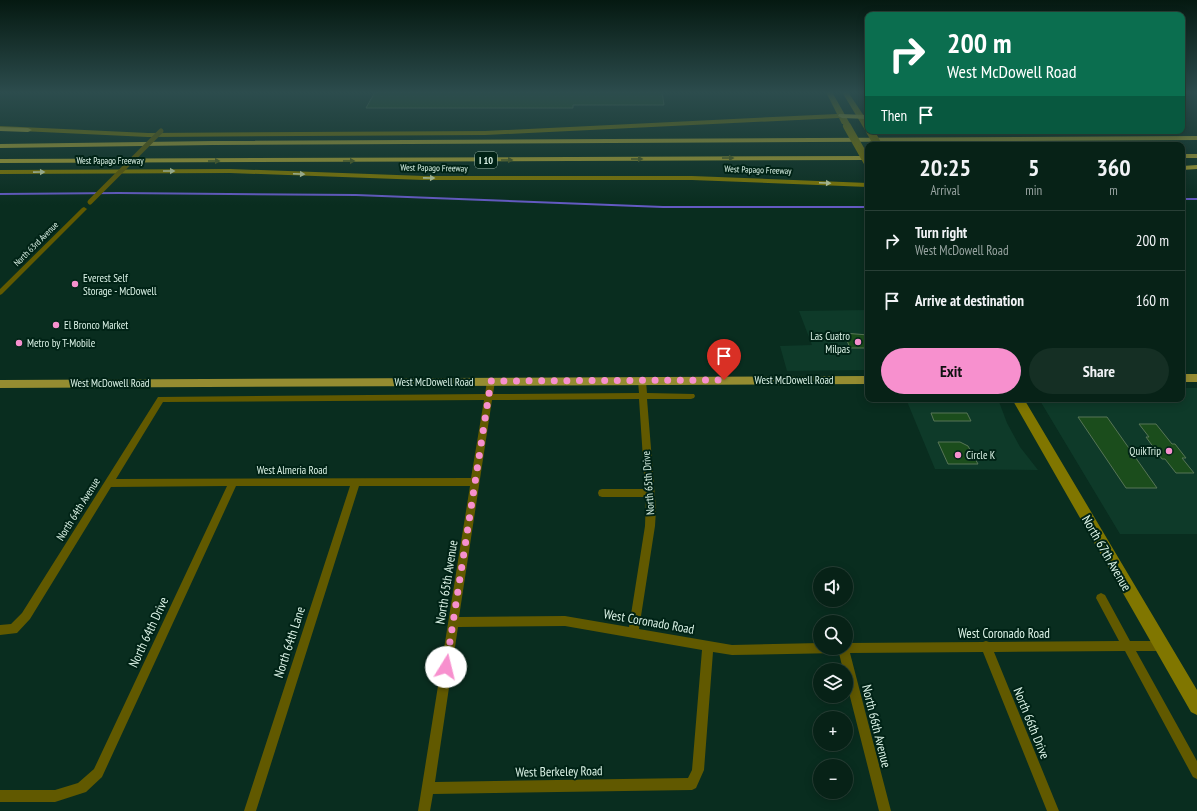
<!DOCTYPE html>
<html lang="en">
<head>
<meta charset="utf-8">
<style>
	:root { --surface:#072217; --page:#152f24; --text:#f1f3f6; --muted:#98a4a1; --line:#283f36; --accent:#f790ce }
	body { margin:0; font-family:"PT Sans Narrow",sans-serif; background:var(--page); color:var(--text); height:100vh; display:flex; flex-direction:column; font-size:15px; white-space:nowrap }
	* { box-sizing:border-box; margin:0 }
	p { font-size:13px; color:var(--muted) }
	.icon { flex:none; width:22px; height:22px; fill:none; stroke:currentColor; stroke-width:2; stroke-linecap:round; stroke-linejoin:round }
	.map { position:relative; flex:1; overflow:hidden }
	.side { position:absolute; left:865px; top:142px; width:320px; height:260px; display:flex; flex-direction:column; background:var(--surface); border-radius:8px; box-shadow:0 2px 10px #0003,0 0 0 1px var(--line) }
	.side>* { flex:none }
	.guide { position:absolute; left:865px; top:12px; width:320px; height:122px; border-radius:8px; box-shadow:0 2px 10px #0003,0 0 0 1px var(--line); background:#0b6e4f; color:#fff; overflow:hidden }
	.tools { position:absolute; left:813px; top:567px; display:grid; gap:8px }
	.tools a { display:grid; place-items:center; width:40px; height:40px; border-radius:50%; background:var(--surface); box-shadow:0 2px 10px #0003,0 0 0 1px var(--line); font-size:20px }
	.pin { position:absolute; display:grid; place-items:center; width:34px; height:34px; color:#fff; margin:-41px -17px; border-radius:50% 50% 50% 0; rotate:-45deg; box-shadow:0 0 4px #0007 }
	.pin .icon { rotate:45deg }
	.me { position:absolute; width:44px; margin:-22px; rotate:9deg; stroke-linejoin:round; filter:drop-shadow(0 0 3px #0008) }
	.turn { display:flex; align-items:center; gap:14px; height:84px; padding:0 16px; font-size:18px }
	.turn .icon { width:52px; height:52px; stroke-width:2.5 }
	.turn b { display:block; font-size:28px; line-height:34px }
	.then { display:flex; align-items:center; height:38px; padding:0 16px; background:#0003; gap:8px; font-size:15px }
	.eta { display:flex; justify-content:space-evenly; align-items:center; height:68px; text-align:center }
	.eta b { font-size:24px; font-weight:700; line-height:28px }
	.button { display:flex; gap:8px; margin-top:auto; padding:8px 16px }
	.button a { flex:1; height:46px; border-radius:24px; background:var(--accent); color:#111; font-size:16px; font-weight:700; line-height:46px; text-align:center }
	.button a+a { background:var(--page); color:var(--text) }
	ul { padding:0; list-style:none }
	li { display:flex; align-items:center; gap:12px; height:60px; padding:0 16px; border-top:1px solid var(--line) }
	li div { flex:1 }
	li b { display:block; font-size:15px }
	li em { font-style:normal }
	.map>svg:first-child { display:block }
	.built { fill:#0e3a29 }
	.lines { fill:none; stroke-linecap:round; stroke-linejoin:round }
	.stream { stroke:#645ac3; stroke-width:2 }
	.building { fill:#1b4d1c; stroke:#577556 }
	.minor { fill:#615900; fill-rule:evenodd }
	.secondary { fill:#807600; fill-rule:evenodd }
	.primary { fill:#958c31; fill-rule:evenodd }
	.motorway { fill:#aba02e; fill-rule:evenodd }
	.minor-bridge { stroke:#615900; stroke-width:5 }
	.secondary-bridge { stroke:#807600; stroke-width:8 }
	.oneway { fill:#4d5b21 }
	.oneway2 { fill:#c0cea2 }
	.route { stroke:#f790ce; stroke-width:7; stroke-dasharray:0 12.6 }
	.poi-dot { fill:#f790ce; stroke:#002316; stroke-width:1.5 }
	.labels { text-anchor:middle; stroke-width:4; stroke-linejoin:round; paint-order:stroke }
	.far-street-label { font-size:9px; fill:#dbf3e7; stroke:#002316 }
	.shield { fill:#002316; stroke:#99b5a8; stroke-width:1 }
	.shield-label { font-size:10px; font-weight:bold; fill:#dbf3e7 }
	.poi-label { font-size:11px; fill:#dbf3e7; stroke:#002316; text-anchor:start }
	.street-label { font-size:11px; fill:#dbf3e7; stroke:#002316 }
	.near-street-label { font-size:13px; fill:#dbf3e7; stroke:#002316 }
</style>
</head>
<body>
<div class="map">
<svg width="1197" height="811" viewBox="0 0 1197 811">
	<rect width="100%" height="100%" fill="#092d1f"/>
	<path class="built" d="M868,310V370L787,371L780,346L812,345L799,311Z
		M1182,388H1197V534H1120L1039,399H1182Z
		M906,399H998L1007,423L1020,447L1038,470L935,469Z"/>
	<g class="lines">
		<path class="stream" d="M0,194L119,193L356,195L663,207H868
			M1182,199H1197"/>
	</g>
	<path class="building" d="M375,92H662L664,105H573V108H366Z
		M844,333L868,335V348H850Z
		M931,413H967L971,421H934Z
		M1078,417H1107L1157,488H1126Z
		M1139,424H1156L1172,444H1175L1186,458H1182L1194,473H1176L1165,459H1162L1146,437H1149Z
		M938,442H960L968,446L978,464H948Z"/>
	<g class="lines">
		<path class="minor" d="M84,207L87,209L2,294L0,295V289L82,208Z
			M491,378L495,381L493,394L639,393L638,381L642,378L646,381L647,393L694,394L695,396L694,398L691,399H647L656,510L655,526L639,629L732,645L820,643V648H846V643L983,642L986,641L989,642L1119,641L1096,598L1097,595L1101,593L1105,595L1130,641H1162L1166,642L1167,646L1166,650L1162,651H1136L1197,761V779L1193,777L1125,651L994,652L1059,811H1047L983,652L850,653L891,811H879L846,681V670H843L839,653L732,655L713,652L704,770L696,788L692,790L433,794L430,811H418L470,486H359L256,811H244L350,486H236L102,777L86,792L55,802H0V790H55L78,783L94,769L227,486L111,487L30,619L17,633L0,635V625L11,624L22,613L158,397L485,394L487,381ZM639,399L645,489H602L599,490L598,493L599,496L602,497H646L645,526L629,627L565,616L459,617L492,400ZM484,400L471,478L116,479L163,402ZM565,626L702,650L692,770L688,778L435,782L458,627Z"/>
		<path class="secondary" d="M826,92H832L849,122L848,124H842L839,118L485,135L148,137L0,130V126L148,133L485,131L837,114Z
			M842,92H848L868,122V130H865Z
			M230,169L424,176H692L868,183V187L692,180H424L230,173L0,174V170Z
			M1012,399H1024L1197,690V715L1191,712Z"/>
		<path class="primary" d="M1182,374H1197V382H1182Z
			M868,376V384L0,388V380Z"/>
		<path class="motorway" d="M839,114L868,115V119L842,118L838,116Z
			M0,127L28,128L32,130L28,132L0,131Z
			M1197,136V140L213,145L0,148V144L213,141Z
			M1182,154H1197V158H1182Z
			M868,156V160L0,163V159Z
			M1197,165V169L1182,170V166Z"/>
		<path class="minor-bridge" d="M90,202L161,131"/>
		<path class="secondary-bridge" d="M847,126L868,163
			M870,131L878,145"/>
	</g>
	<defs><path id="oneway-solid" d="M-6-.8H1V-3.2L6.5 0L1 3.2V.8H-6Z"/></defs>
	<g class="oneway">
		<use href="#oneway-solid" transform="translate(728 158)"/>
		<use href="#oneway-solid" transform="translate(637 159)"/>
		<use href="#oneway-solid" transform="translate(507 160)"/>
		<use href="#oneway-solid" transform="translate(214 161)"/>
		<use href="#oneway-solid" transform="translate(349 161)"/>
	</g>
	<g class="oneway2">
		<use href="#oneway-solid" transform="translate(169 171)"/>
		<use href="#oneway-solid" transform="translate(39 172) rotate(-1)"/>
		<use href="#oneway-solid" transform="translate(299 174) rotate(2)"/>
		<use href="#oneway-solid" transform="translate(429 178) rotate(1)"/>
		<use href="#oneway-solid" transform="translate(825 183) rotate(2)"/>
	</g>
	<linearGradient id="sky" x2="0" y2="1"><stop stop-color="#051911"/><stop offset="0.45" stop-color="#2c4c4d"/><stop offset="1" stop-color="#2c4c4d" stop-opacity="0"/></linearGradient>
	<rect width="1197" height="205" fill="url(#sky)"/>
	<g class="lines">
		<path class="route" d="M446,667L491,381L724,380"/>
	</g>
	<g class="poi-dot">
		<circle cx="75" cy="284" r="4"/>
		<circle cx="56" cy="325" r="4"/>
		<circle cx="858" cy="342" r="4"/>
		<circle cx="19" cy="343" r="4"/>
		<circle cx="1169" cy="451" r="4"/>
		<circle cx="958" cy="455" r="4"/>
	</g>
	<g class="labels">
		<g class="far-street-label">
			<text x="110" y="164">West Papago Freeway</text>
			<text transform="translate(434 168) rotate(1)" y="3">West Papago Freeway</text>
			<text transform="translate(758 170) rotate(2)" y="3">West Papago Freeway</text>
			<text transform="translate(36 244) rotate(-45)" y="3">North 63rd Avenue</text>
		</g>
		<rect class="shield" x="475" y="152" width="22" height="16" rx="3"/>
		<g class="shield-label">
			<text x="486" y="164">I 10</text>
		</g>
		<g class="poi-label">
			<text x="83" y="282">Everest Self<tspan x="83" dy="13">Storage - McDowell</tspan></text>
			<text x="64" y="329">El Bronco Market</text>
			<text x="850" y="340" text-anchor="end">Las Cuatro<tspan x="850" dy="13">Milpas</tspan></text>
			<text x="27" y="347">Metro by T-Mobile</text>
			<text x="1161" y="455" text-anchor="end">QuikTrip</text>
			<text x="966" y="459">Circle K</text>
		</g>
		<g class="street-label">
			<text x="794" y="384">West McDowell Road</text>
			<text x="434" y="386">West McDowell Road</text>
			<text x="110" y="387">West McDowell Road</text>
			<text x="292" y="474">West Almeria Road</text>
			<text transform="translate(648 483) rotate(-94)" y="4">North 65th Drive</text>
			<text transform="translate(78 509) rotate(-58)" y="4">North 64th Avenue</text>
		</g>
		<g class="near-street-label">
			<text transform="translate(1107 553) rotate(60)" y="5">North 67th Avenue</text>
			<text transform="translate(446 582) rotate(-81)" y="5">North 65th Avenue</text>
			<text transform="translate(649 621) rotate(10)" y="5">West Coronado Road</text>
			<text transform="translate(148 632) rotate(-65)" y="5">North 64th Drive</text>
			<text x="1004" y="638">West Coronado Road</text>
			<text transform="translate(289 642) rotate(-72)" y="5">North 64th Lane</text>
			<text transform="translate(1032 723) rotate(68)" y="5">North 66th Drive</text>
			<text transform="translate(877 726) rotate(76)" y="5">North 66th Avenue</text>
			<text transform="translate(559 771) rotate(-1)" y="5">West Berkeley Road</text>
		</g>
	</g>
</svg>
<div class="tools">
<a><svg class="icon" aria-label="sound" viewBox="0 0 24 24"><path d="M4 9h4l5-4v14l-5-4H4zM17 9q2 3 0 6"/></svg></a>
<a><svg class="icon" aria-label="search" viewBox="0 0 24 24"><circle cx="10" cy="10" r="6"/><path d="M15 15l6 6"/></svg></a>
<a><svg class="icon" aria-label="layers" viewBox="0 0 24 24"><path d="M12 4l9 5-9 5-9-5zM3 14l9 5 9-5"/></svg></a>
<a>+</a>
<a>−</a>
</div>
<div class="pin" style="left:724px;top:380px;background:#d93025"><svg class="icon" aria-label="arrive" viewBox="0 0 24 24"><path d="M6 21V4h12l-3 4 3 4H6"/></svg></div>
<svg class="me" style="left:446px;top:667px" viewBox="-20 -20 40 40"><circle r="19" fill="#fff"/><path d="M0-13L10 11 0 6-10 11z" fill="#f790ce"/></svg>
<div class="guide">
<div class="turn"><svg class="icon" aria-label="right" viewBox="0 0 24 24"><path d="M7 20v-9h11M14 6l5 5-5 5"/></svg><div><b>200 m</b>West McDowell Road</div></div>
<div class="then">Then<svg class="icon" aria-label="arrive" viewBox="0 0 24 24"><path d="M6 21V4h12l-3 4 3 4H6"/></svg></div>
</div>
<section class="side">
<div class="eta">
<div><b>20:25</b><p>Arrival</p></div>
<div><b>5</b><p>min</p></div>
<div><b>360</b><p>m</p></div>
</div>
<ul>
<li><svg class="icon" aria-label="right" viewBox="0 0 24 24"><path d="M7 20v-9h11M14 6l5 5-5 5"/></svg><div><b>Turn right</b><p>West McDowell Road</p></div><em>200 m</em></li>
<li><svg class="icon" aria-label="arrive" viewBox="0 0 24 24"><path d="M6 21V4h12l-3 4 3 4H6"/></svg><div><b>Arrive at destination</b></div><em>160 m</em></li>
</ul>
<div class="button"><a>Exit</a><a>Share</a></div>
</section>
</div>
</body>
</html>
